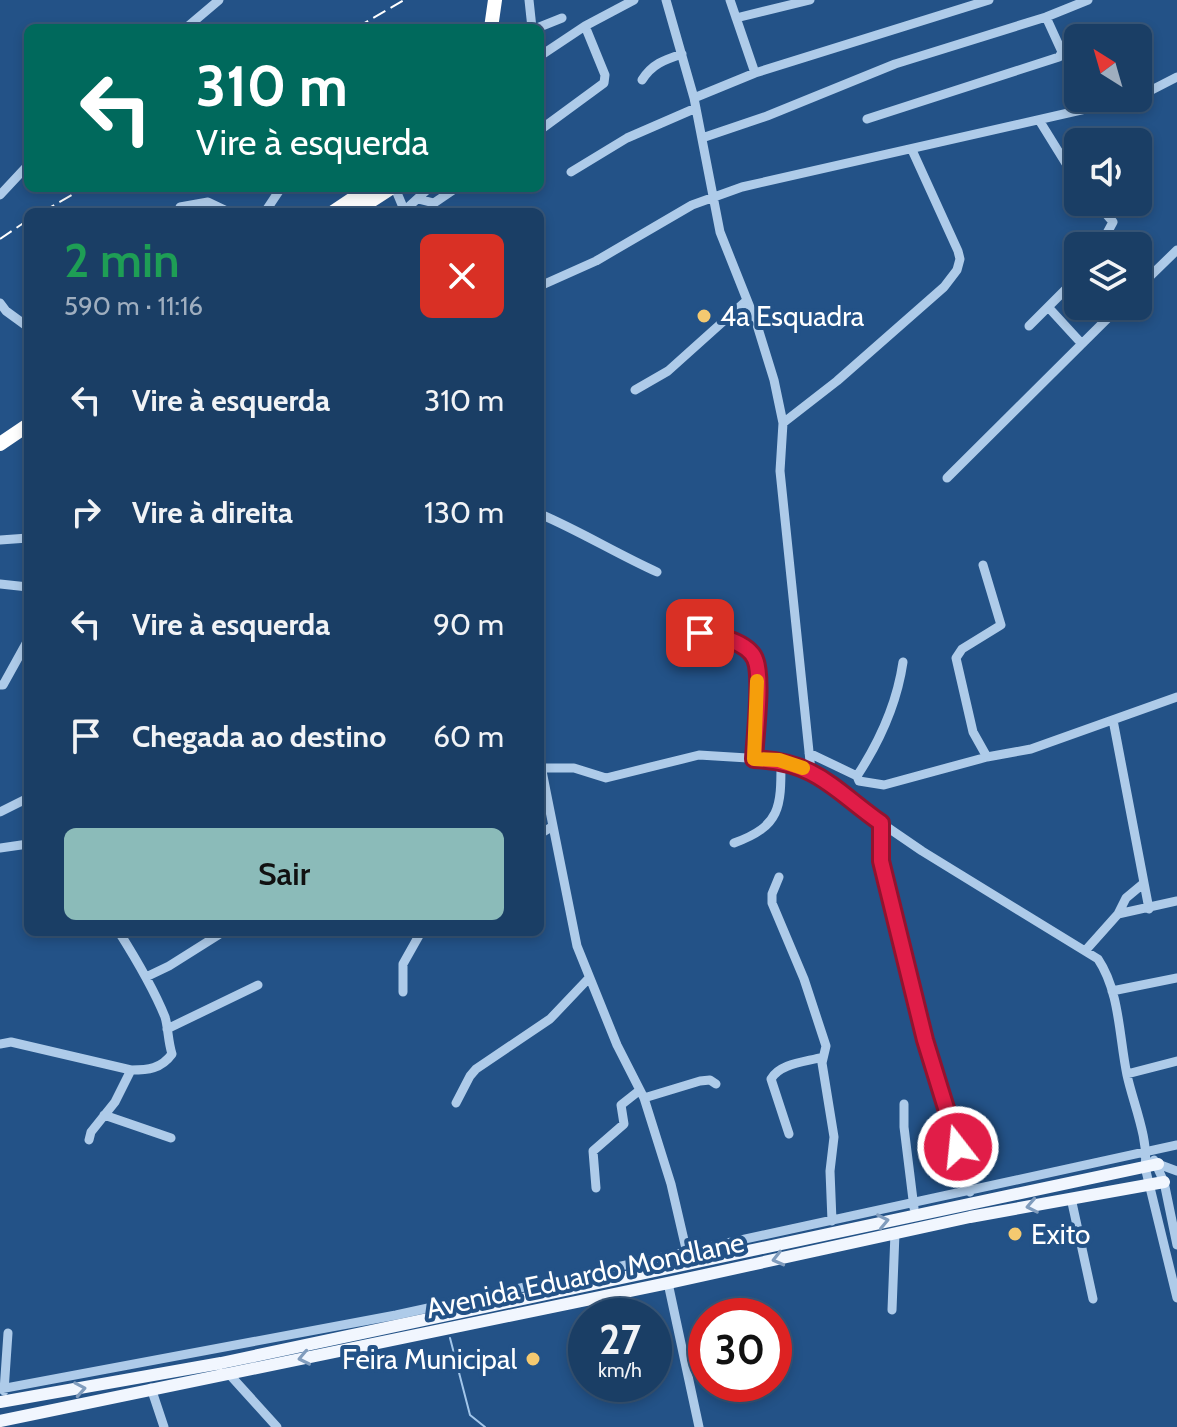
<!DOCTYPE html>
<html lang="pt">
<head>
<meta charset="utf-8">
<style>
	:root { --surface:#1a3e65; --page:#23456b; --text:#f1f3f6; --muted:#9faebf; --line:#385779; --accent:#8bbbb9 }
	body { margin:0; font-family:Cabin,sans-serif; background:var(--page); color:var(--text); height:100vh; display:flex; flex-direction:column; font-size:30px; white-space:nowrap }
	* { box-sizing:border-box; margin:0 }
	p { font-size:26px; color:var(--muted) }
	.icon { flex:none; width:44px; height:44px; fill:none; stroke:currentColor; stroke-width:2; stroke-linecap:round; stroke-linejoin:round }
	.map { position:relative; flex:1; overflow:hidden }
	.panel { position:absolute; left:24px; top:208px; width:520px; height:728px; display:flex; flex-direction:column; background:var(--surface); border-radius:12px; box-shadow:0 4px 12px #0003,0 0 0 2px var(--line) }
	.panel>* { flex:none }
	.hud { position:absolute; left:24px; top:24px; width:520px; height:168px; border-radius:12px; box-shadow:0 4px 12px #0003,0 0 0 2px var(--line); background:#00695c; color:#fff; overflow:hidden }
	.needle { width:52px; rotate:323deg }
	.controls { position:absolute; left:1064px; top:24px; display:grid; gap:16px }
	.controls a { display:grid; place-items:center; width:88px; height:88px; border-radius:12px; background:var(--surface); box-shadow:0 4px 12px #0003,0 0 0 2px var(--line); font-size:40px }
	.speed { position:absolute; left:568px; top:1298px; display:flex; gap:16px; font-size:40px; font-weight:700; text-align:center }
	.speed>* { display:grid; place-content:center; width:104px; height:104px; border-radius:50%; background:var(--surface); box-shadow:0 4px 12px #0003,0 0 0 2px var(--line); line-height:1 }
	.speed small { font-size:20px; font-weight:400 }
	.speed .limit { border:12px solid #d22; background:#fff; color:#111 }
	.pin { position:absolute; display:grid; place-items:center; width:68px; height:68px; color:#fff; margin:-34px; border-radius:16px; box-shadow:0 4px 12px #0006 }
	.me { position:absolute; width:88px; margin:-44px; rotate:344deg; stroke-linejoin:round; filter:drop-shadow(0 0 6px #0008) }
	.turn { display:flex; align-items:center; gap:28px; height:168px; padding:0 40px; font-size:36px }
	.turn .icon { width:104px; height:104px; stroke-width:2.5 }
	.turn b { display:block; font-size:56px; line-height:68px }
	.round { display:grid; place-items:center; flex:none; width:84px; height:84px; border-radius:12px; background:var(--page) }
	.headline { display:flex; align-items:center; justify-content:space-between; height:136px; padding:0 40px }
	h1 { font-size:48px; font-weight:600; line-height:60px; color:#1e9e55 }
	.button { display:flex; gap:16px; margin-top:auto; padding:16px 40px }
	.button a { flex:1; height:92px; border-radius:12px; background:var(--accent); color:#111; font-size:32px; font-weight:600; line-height:92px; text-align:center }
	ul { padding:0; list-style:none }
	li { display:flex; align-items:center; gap:24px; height:112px; padding:0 40px }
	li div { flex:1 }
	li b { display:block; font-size:30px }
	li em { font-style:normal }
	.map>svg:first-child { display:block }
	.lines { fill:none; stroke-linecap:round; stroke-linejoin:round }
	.stream { stroke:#a2c6ea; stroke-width:2 }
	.minor { stroke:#aecbe9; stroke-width:9 }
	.major { stroke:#f1f6fe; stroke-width:12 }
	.highway { stroke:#fff; stroke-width:14 }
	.rail { stroke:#fff; stroke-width:2; stroke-dasharray:14 6; stroke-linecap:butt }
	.oneway { stroke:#809cbd }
	.route-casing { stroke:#92132f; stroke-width:20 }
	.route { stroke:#e11d48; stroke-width:14 }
	.slow { stroke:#f59e0b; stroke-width:14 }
	.poi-dot { fill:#f4c970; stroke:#235287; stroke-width:3 }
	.labels { text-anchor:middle; stroke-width:8; stroke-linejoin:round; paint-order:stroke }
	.poi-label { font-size:28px; fill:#fff; stroke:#235287; text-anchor:start }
	.street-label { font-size:28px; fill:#fff; stroke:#235287 }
</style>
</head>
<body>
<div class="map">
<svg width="1177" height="1427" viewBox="0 0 1177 1427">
	<rect width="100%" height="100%" fill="#235287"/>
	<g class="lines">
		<path class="stream" d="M450,1338L470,1415L485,1427"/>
		<path class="minor" d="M529,0L532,28
			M666,0L694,98L720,232L757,325L774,380L783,423L780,471L811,771
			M730,0L755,73
			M736,18L810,0
			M186,28L219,0
			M537,28L562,18
			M540,56L585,26L634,0
			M642,80C652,64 664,60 682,54
			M1138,97L1177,77
			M694,98L755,73L989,0
			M867,119L1059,57L1062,52L1046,17
			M1039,120L1078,183
			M540,130L604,83L605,75L585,26
			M702,138L767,116L895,64L1046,17L1088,0
			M571,172L627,138L696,108
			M395,188L405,212
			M0,195L28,165
			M418,199L434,203L456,188
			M1096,202L1113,222L1100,246
			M180,207L208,202L229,212
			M404,211L429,188
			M265,212L281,188
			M540,286L596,261L692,205L742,187L1134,98
			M1138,288L1177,250
			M0,303L6,311L28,327
			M1049,308L1082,344
			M1029,326L1078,277
			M635,390L668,371L746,301
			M783,423L837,381L944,287L957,270L960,259L958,251L912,150
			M947,478L1120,306
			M540,514C580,531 617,554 657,572
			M0,540L28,538
			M983,565L1001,625L962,649L956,658L973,732L987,757
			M0,584L28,587
			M688,632C710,633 739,639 754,657L758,698L754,759
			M0,685H3L28,640
			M1113,720L1149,909
			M809,753L857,776L859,781L884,785L987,757L1031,749L1177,697
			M540,761L577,946L617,1045L644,1098L671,1184L687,1253
			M542,768H574L606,778L699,755L779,760L798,765L827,781L849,801L922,851L1098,959C1120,992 1119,1037 1127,1075C1133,1103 1149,1139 1145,1167L1177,1298
			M857,776C880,741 897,703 903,662
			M0,812L28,798
			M881,823V861L925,1040L970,1192
			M540,834L553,826
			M734,843C781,826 781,807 781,762
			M0,848L28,844
			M779,877L772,894V903L804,979L826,1046L822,1063L834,1137L830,1171L832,1221
			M1118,914L1126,898L1144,883
			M1085,951L1118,914L1177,901
			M146,977L169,966L223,932
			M1112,991L1177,978
			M403,992V964L421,932
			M167,1029L258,985
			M0,1044L11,1042L131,1070C148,1070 161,1069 172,1054C168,1042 168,1026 165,1017C153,987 136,959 119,932
			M1127,1074L1177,1061
			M644,1098L700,1081L710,1080L716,1084
			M456,1103L470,1076L476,1069L550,1019L589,978
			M904,1104V1127L914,1208
			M104,1115L171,1138
			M789,1134L771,1079C780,1063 806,1062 823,1057
			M89,1140L91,1132L115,1102L131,1070
			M1154,1160L1164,1182L1177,1245
			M1158,1164L1177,1171
			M596,1188L593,1151L624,1124L621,1105L640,1090
			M1071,1198L1093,1299
			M668,1283L699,1427
			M892,1310L895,1233
			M229,1374L277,1427
			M151,1388L164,1427
			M0,1389L396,1315L1177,1145
			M4,1391L8,1333"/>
		<path class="major" d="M0,1402L221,1363L1158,1164
			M0,1421L668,1283L970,1217L1164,1182"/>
		<path class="highway" d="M491,28L495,0
			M333,212L369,188
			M354,212L391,188
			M0,444L28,425"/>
		<path class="rail" d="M356,28L404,0
			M42,212L84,188
			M0,239L28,220"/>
	</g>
	<defs><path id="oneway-chevron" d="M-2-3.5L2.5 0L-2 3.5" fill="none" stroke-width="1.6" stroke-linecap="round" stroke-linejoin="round" transform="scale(2)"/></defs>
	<g class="oneway">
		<use href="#oneway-chevron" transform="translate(1032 1206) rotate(169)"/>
		<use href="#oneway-chevron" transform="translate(883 1221) rotate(-12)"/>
		<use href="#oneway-chevron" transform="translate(778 1259) rotate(166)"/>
		<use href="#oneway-chevron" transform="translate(304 1358) rotate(168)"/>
		<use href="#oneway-chevron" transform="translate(80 1389) rotate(-10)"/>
	</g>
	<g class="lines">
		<g class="route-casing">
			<path id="route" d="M700,633C717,635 748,642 755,659C763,677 755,737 754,759C817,762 833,789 881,823V861L925,1040L958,1147"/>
		</g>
		<use href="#route" class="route"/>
		<path class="slow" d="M757,681L754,759L779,760L803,768"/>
	</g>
	<g class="poi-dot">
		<circle cx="704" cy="316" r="8"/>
		<circle cx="1015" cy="1234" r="8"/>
		<circle cx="533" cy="1359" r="8"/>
	</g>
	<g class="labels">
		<g class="poi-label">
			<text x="720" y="326">4a Esquadra</text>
			<text x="1031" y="1244">Exito</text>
			<text x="517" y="1369" text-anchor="end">Feira Municipal</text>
		</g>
		<g class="street-label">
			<text transform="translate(585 1275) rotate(-12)" y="10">Avenida Eduardo Mondlane</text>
		</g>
	</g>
</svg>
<div class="controls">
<a><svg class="needle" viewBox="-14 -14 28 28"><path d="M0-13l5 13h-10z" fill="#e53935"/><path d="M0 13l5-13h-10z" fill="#9faebf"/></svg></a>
<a><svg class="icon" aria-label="sound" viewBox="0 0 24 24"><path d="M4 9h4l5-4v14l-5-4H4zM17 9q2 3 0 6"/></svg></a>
<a><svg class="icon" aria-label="layers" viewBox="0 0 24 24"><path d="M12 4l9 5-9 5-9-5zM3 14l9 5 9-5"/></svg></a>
</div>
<div class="speed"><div>27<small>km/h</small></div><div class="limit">30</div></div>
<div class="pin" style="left:700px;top:633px;background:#d93025"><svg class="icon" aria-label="arrive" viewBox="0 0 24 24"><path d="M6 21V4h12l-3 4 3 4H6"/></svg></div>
<svg class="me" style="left:958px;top:1147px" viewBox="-20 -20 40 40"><circle r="17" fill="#e11d48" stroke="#fff" stroke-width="3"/><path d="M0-11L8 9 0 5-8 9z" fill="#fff"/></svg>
<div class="hud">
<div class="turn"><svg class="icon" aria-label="left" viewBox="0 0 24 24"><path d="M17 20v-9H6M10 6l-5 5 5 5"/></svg><div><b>310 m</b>Vire à esquerda</div></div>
</div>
<section class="panel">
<div class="headline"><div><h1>2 min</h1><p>590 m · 11:16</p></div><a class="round" style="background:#d93025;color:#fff"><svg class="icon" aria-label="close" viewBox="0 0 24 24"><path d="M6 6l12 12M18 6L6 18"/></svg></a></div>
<ul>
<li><svg class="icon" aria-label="left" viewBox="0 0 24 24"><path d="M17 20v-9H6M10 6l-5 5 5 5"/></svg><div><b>Vire à esquerda</b></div><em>310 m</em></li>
<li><svg class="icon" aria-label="right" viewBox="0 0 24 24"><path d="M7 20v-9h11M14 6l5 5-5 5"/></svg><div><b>Vire à direita</b></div><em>130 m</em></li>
<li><svg class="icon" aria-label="left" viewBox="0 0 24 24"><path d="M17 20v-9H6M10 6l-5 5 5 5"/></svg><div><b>Vire à esquerda</b></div><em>90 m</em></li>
<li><svg class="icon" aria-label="arrive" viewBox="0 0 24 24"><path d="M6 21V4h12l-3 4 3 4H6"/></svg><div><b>Chegada ao destino</b></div><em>60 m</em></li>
</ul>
<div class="button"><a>Sair</a></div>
</section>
</div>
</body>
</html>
